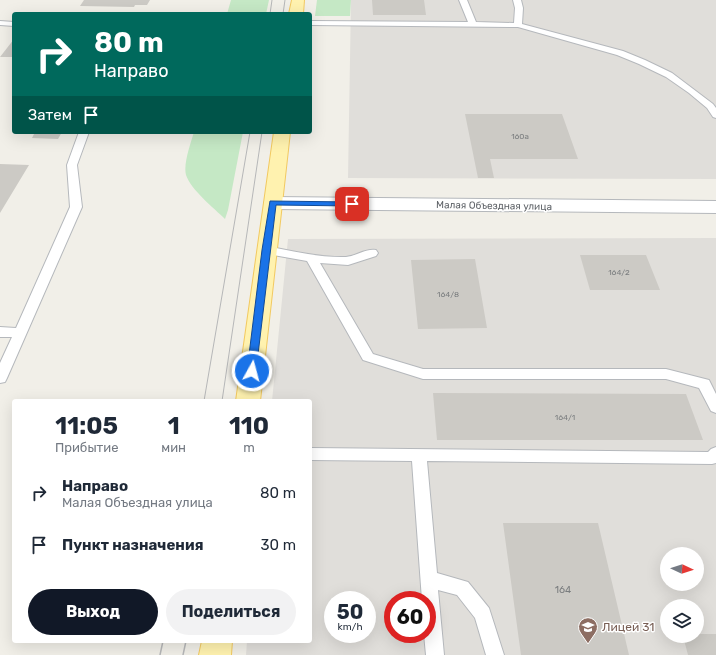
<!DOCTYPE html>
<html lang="ru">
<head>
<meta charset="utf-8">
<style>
	:root { --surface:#fff; --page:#f2f2f3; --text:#1f2937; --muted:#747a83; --accent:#111827 }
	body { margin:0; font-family:Rubik,sans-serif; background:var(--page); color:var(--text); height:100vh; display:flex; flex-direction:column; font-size:15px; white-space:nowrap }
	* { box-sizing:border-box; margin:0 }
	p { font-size:13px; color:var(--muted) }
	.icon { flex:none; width:22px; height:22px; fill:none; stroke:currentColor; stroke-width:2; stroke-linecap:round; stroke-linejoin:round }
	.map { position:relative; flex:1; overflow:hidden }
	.side { position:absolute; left:12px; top:399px; width:300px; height:244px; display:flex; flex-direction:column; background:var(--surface); border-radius:4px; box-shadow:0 4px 16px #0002 }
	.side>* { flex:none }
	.top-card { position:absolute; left:12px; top:12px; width:300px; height:122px; border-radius:4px; box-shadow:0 4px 16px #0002; background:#00695c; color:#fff; overflow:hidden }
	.needle { width:26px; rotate:94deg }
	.buttons { position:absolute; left:660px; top:547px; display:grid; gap:8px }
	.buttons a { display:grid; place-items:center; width:44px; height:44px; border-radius:50%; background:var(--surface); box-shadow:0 4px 16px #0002; font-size:20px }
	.speed { position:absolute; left:324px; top:591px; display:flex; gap:8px; font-size:20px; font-weight:700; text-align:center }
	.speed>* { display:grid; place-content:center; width:52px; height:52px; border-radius:50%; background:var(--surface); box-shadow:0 4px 16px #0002; line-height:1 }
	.speed small { font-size:10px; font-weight:400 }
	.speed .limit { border:6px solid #d22; background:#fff; color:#111 }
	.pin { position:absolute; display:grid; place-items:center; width:34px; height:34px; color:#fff; margin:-17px; border-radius:8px; box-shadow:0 2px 6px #0006 }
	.me { position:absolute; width:44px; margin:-22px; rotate:7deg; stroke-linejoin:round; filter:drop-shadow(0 0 3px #0008) }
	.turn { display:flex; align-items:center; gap:14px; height:84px; padding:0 16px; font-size:18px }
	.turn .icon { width:52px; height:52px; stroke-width:2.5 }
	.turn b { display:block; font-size:28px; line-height:34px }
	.then { display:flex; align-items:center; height:38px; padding:0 16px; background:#0003; gap:8px; font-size:15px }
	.eta { display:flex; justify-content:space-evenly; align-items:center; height:68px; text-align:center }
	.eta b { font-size:24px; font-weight:700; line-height:28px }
	.primary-button { display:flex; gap:8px; margin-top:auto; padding:8px 16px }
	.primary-button a { flex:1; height:46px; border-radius:24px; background:var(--accent); color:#fff; font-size:16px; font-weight:700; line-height:46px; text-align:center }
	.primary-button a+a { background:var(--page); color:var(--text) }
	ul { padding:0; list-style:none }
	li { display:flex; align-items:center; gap:12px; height:52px; padding:0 16px }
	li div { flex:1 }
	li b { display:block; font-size:15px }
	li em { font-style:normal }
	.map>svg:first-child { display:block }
	.industrial { fill:#e0deda; fill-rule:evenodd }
	.green { fill:#c5e8c5 }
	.building { fill:#cccac5 }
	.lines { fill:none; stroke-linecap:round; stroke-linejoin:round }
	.service-casing { stroke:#b5b8bc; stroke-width:2 }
	.tertiary-casing { stroke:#b5b8bc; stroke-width:2 }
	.primary-casing { stroke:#f2c960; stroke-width:2 }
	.service { fill:#fff; fill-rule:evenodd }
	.tertiary { fill:#fff; fill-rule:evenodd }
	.primary { fill:#fff2af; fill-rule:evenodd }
	.tram-far1 { stroke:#b6b7b8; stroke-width:1 }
	.tram { stroke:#b6b7b8; stroke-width:1.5 }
	.route { fill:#1a73e8; stroke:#114b97 }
	.labels { text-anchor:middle; stroke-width:3; stroke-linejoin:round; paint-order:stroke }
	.number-label { font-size:8px; fill:#7a7d7f }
	.street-label { font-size:10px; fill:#5f6368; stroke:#fff }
	.near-number-label { font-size:10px; fill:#7a7d7f }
	.near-education-label { font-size:12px; fill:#785e54; stroke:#fff; text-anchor:start }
</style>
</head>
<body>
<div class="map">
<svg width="716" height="655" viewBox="0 0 716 655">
	<rect width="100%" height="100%" fill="#f1efe8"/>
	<path class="industrial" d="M351,0H716V179L348,178Z
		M716,238V655H246L247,641H310V401H272L288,239ZM667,554H697V584H667ZM333,600H367V634H333ZM393,600H427V634H393ZM667,606H697V636H667Z"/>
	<path class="green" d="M231,0H269L266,14H227Z
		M317,0H351L350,16H315Z
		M194,132H243L228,210L225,219C214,208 191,190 186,175C183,164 191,142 194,132Z"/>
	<path class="building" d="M84,0H150L147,5H135L134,7L80,6Z
		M372,0H424L426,15H373Z
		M14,39V57H0Z
		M465,114H562L578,159H490L494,178H478Z
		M35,132H62L58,139L32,138Z
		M0,164L29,165L0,213Z
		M580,255H646L660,290H590Z
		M475,259L487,328L418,329L411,260Z
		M433,393L686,394L703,440H437Z
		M503,523H598L629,655H521Z
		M697,634H716V655H688L683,636H697Z"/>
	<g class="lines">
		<g class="service-casing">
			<path id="service" d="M459,0H467L476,22L514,23L515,8L513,0H521L523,8L522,24L623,51L645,60L672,73L713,104L716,108V118L713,117L707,108L689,93L666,77L639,64L617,55L518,27L310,25V21L468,22Z
				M0,21L14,22V26L0,25Z
				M79,132H89L77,165L82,207L7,378L5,382L0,383V363L12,337H0V327L16,328L70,207L67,165Z
				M266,246C292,251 320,258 346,257C356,256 366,248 376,250L378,253L376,256L348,265L320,263L373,354L423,369H666L709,380L716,394V413L711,411L699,388L666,379H423L363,360L307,261L262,253L260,250L262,247Z
				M716,447V463L712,464L427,461L437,573L468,582L489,608L504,655H486L475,618L457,595L438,590L444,655H426L424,634H427V600H422L412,461L310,460V448L708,452L711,449Z"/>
		</g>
		<g class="tertiary-casing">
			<path id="tertiary" d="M273,197L716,201V213L273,209L266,207L264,203L266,199Z"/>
		</g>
		<g class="primary-casing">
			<path id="primary" d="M292,0H304L303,14H289Z
				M274,132H290L260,401H236Z
				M202,641H232L231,655H199Z"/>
		</g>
		<use href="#service" class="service"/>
		<use href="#tertiary" class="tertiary"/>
		<use href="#primary" class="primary"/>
		<path class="tram-far1" d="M270,14L272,0
			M283,14L285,0
			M204,401L250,132
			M222,401L262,132"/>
		<path class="tram" d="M160,655L163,641
			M183,655L186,641"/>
	</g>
	<path class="route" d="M270,201L352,202L356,204L352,206L276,205L256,371L252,374L247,371L262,250Z"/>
	<defs>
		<g id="school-pin" transform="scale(1)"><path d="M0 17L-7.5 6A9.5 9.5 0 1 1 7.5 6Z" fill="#8d6e63" stroke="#fff"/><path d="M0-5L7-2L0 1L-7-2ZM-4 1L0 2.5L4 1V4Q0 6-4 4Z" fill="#fff"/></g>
	</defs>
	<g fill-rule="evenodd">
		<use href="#school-pin" x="588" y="627"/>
	</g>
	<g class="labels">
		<g class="number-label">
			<text x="520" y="139">160а</text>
			<text x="619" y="275">164/2</text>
			<text x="448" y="297">164/8</text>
			<text x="565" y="420">164/1</text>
		</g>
		<g class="street-label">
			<text transform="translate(494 205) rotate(1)" y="4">Малая Объездная улица</text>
		</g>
		<g class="near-number-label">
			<text x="563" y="593">164</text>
		</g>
		<g class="near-education-label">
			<text x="602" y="631">Лицей 31</text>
		</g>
	</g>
</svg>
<div class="buttons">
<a><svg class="needle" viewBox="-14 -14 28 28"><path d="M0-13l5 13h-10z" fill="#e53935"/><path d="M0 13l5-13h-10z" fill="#747a83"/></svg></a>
<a><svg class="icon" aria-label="layers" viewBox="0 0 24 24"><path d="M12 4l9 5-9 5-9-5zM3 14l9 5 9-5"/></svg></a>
</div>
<div class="speed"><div>50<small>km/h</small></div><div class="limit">60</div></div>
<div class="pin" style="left:352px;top:204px;background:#d93025"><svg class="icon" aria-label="arrive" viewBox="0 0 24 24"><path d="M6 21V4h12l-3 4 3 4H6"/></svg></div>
<svg class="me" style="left:252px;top:371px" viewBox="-20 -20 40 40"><circle r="17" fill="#1a73e8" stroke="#fff" stroke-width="3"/><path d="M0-11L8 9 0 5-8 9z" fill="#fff"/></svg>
<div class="top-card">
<div class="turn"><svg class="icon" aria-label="right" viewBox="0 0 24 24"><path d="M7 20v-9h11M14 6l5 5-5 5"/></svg><div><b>80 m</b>Направо</div></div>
<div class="then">Затем<svg class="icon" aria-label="arrive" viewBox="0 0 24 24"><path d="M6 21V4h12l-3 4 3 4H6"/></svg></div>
</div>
<section class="side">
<div class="eta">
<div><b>11:05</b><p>Прибытие</p></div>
<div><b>1</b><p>мин</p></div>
<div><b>110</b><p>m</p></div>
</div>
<ul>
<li><svg class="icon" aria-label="right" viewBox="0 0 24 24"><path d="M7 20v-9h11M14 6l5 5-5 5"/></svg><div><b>Направо</b><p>Малая Объездная улица</p></div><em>80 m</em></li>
<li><svg class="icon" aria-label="arrive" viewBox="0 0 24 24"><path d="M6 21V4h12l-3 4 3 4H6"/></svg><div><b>Пункт назначения</b></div><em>30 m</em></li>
</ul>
<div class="primary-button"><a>Выход</a><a>Поделиться</a></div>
</section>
</div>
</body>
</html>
